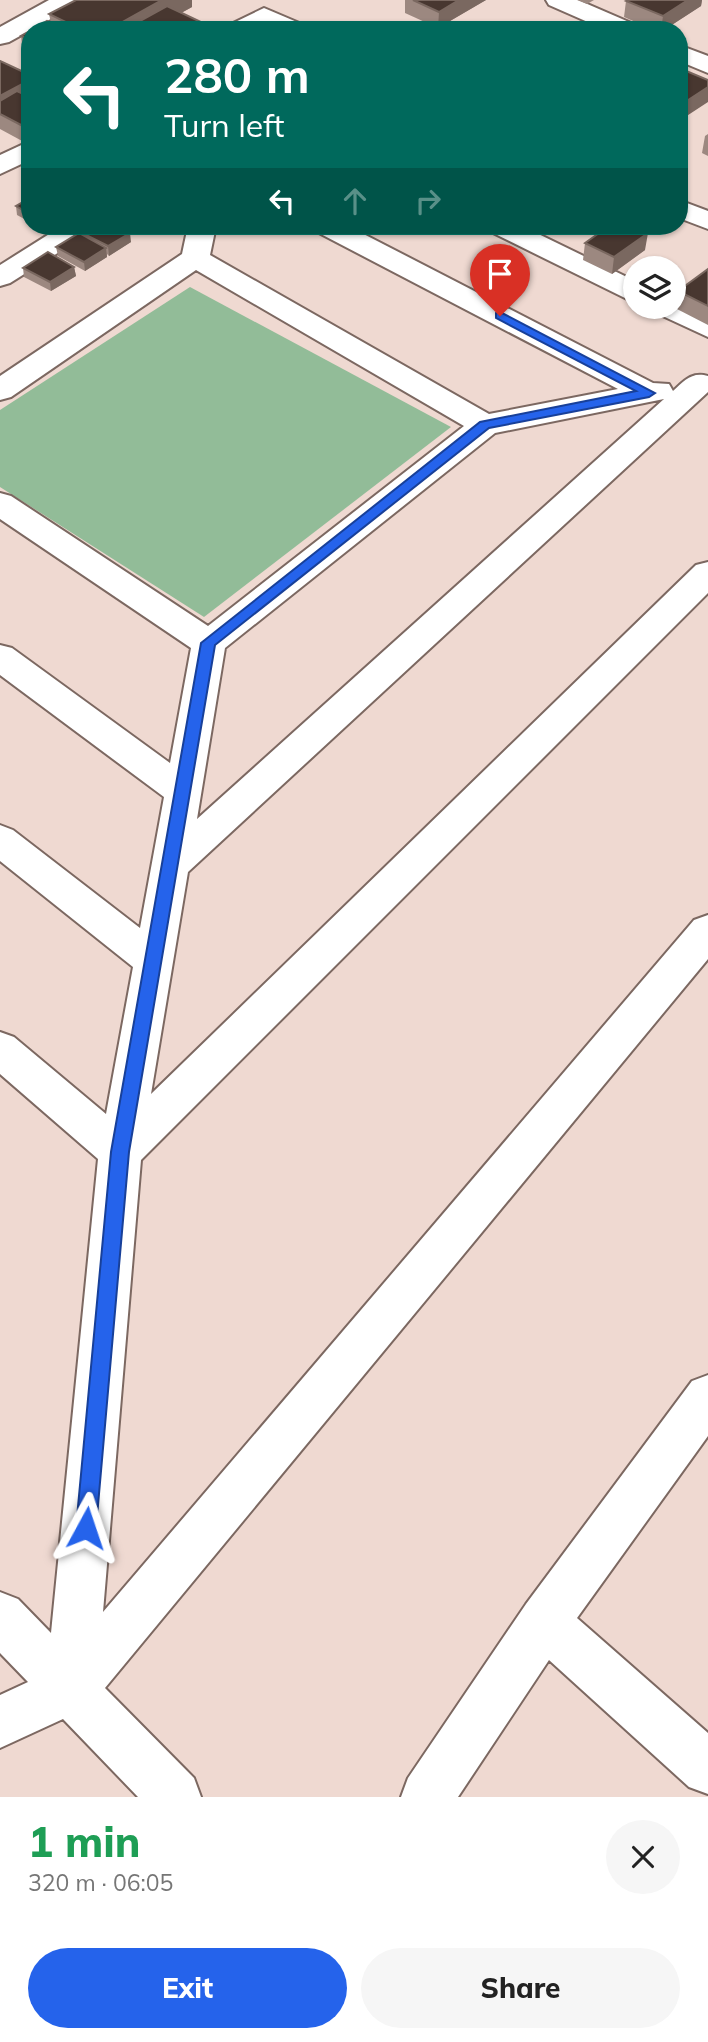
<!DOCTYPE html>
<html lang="en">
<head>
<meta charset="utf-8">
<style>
	:root { --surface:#fff; --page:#f6f6f6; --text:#222; --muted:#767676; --accent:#2563eb }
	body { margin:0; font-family:Mulish,sans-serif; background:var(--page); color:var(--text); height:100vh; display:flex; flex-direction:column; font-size:26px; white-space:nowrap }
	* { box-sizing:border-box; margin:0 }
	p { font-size:23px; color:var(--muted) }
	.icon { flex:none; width:38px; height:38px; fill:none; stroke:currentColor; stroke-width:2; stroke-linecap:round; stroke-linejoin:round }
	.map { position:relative; height:1797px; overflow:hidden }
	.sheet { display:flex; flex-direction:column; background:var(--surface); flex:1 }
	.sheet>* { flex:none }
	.guide { position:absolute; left:21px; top:21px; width:667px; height:214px; border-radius:28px; box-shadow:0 2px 5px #0004; background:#00695c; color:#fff; overflow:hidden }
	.tools { position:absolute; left:623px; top:256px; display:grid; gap:14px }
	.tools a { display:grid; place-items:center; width:63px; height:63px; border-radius:50%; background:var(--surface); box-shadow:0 2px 5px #0004; font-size:35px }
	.pin { position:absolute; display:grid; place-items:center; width:60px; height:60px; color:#fff; margin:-72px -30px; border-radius:50% 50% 50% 0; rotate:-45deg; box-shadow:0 0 7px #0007 }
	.pin .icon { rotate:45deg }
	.me { position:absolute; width:77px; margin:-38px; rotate:5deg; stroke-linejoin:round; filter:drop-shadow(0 0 5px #0008) }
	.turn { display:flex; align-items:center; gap:24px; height:147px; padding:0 28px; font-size:32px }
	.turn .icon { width:91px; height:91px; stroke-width:2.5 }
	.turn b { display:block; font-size:49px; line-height:60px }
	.lanes { display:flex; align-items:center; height:66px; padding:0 28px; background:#0003; justify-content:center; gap:35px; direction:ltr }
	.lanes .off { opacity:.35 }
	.round { display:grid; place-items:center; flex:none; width:74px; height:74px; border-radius:37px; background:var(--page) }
	.head { display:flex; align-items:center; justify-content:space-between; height:119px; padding:0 28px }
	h1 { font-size:42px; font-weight:800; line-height:52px; color:#1e9e55 }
	.action { display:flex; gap:14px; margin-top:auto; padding:14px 28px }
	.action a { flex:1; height:80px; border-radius:42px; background:var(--accent); color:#fff; font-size:28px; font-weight:800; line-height:80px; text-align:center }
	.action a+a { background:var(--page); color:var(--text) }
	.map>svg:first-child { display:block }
	.green { fill:#92bc98 }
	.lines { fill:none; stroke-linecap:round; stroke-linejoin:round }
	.minor-casing { stroke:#7c6861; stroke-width:4 }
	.minor { fill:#fff; fill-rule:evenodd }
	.wall { fill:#9c8880 }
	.shaded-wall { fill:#7a6860 }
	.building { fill:#483730; stroke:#7a6860; stroke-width:2 }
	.route { fill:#2563eb; stroke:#184099; stroke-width:2 }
</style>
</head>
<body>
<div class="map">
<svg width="708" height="1797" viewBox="0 0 708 1797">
	<rect width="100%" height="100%" fill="#efd9d1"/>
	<path class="green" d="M190,287L451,427L204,617L0,487V410Z"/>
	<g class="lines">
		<g class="minor-casing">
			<path id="minor" d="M49,0H79L76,5L9,42L0,44V27Z
				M546,0H578L636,25L639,30H606L549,5Z
				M264,8L304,25L307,30H275L265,25L256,30H226L229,25Z
				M679,45L708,56V73L679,61Z
				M30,141V160L0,174V155Z
				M679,200L708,211V229L679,218Z
				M62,226H95L91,232L10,283L0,286V265Z
				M188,226H216L210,255L489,414L618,389L317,232L313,226H348L653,383L669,384L673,391C684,381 692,371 708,376V392L188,872L151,1094L696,565L708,562V593L141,1160L103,1612L694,920L708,915V959L105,1688L194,1778L201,1797H138L63,1719L0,1748V1695L28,1682L0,1653V1592L18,1599L51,1633L98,1159L0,1074V1032L14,1037L106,1114L133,967L0,861V825L13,830L140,928L164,797L0,675V645L12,648L170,763L191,648L0,519V493L11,496L208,626L464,426L196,270L11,397L0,400V376L182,254ZM664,399L197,819L225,648L495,433Z
				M487,226H522L635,281V301L625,298L491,232Z
				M674,300L708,317V337L654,312L650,306H674Z
				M708,1375V1436L577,1618L708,1733V1794L689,1787L549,1660L458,1797H401L408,1778L526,1604L692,1381Z"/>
		</g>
		<use href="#minor" class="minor"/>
	</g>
	<path class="wall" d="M405,0H486L438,28L405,13Z
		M577,0H594L587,4Z
		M628,0H702L701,6L664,30H654L624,17L626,1Z
		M192,7L181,13L201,30H32L51,23L49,14Z
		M30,31V56L23,52L21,36Z
		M0,61L30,75V138L24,142L0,129Z
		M708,134V156L702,153L705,136Z
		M30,198V222L17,215L16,206Z
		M36,226H51L44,230Z
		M80,232L131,242L109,256L107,254V257L85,271L58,256L56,247L80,234Z
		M585,243L645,250L612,274L583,260Z
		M74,267L76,276L51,291L24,277L23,268Z
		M708,269V325L675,308L678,291Z"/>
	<path class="shaded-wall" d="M162,0H192V7L152,29L138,22L139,30H108Z
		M459,0H486L438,28L439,12Z
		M688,0H702L701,6L664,30H661L663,16Z
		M201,22V30H186Z
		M30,80V98L0,114V96Z
		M708,87V102L679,121V106Z
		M30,120V138L24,142L21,125Z
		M43,226H51L44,230Z
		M130,233L131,242L109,256L108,246Z
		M648,233L645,250L612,274L614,257Z
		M106,248L107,257L85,271L84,262Z
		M74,267L76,276L51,291L50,282Z"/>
	<path class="building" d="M76,0H162L108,30H82L49,14Z
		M413,0H459L439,12Z
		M628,0H688L663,16L626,1Z
		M167,6L201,22L186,30H154L138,22Z
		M47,21L65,30H32Z
		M30,31V40L21,36Z
		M0,61L30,75V80L0,96Z
		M679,68L708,80V87L679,106Z
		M17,91L30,97V120L21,125L0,114V101Z
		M30,198V214L16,206Z
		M90,226H115L130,233L108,246L80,232Z
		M609,226H633L648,233L614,257L585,243Z
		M79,233L106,248L84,262L56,247Z
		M48,252L74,267L50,282L23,268Z
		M708,269V306L678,291Z"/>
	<path class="route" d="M500,312L655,393L649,397L489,428L215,645L129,1152L96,1528L93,1535L86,1538L79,1535L76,1528L111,1152L201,643L480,422L636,391L496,318V313Z"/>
</svg>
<div class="tools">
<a><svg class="icon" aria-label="layers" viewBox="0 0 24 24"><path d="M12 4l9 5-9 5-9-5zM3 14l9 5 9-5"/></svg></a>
</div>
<div class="pin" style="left:500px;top:316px;background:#d93025"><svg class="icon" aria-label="arrive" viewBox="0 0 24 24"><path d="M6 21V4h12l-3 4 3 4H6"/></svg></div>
<svg class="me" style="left:86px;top:1528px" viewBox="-20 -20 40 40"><path d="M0-17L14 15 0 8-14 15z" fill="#2563eb" stroke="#fff" stroke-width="4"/></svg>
<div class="guide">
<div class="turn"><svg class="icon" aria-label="left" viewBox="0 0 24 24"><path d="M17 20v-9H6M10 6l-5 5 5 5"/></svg><div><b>280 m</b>Turn left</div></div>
<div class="lanes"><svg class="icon" aria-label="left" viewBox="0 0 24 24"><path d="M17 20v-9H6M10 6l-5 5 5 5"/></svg><svg class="icon off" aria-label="ahead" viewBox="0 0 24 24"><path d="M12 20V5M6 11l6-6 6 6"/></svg><svg class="icon off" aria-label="right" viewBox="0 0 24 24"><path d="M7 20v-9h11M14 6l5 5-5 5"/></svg></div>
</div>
</div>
<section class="sheet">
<div class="head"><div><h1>1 min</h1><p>320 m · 06:05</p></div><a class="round"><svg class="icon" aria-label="close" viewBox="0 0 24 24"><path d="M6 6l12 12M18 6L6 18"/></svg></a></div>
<div class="action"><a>Exit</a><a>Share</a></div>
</section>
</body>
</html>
